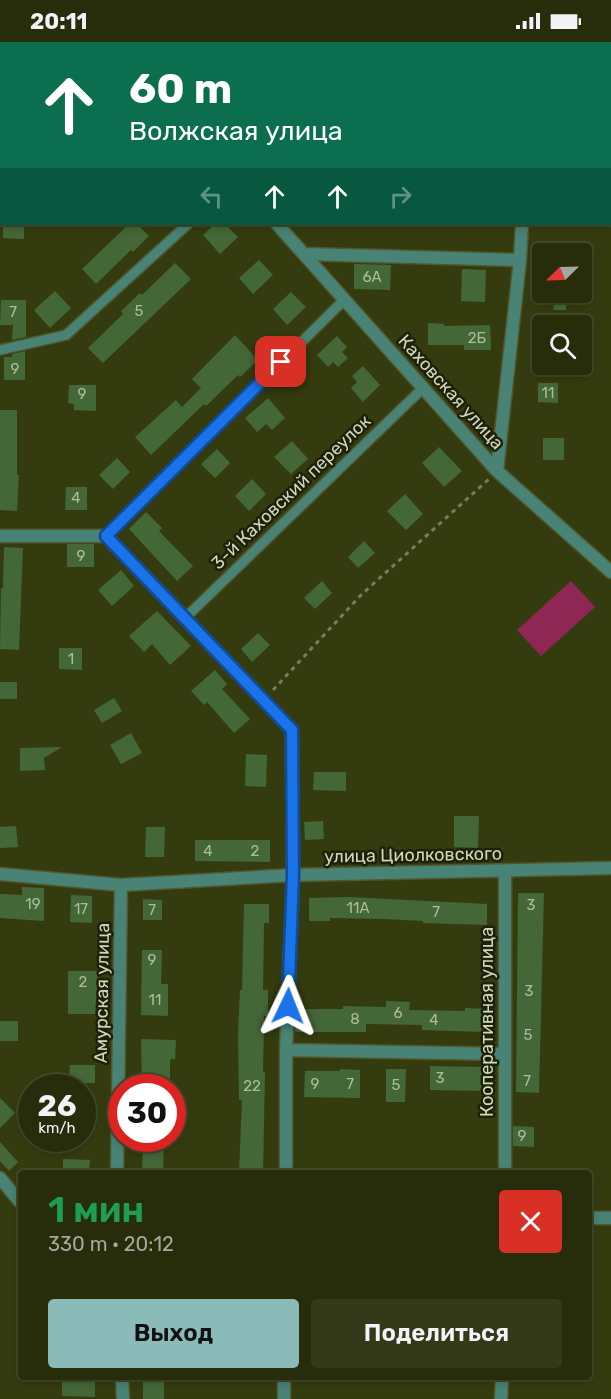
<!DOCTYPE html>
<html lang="ru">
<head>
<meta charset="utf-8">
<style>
	:root { --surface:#272d0b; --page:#333919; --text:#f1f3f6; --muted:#a4a89d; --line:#43492c; --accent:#8bbbb9 }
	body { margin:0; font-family:Rubik,sans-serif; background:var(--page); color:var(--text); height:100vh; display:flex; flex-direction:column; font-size:22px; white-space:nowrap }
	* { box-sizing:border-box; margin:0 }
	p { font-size:20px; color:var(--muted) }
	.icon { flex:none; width:33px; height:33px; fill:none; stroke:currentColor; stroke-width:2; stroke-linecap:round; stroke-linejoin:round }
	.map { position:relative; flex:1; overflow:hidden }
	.sheet { position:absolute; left:18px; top:1128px; width:574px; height:210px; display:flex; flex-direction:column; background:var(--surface); border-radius:6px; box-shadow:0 3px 9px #0003,0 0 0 2px var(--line) }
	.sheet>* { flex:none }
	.banner { position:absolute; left:0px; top:0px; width:612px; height:183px; box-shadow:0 3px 9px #0003,0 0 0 2px var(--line); background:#0b6e4f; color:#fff; overflow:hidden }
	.needle { width:39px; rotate:247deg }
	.controls { position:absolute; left:532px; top:201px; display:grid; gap:12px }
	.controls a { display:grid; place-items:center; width:60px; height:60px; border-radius:6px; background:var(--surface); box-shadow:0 3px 9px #0003,0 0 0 2px var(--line); font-size:30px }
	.speed { position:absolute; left:18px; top:1032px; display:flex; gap:12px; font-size:30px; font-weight:700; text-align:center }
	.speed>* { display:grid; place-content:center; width:78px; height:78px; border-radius:50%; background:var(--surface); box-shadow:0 3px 9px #0003,0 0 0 2px var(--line); line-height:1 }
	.speed small { font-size:15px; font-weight:400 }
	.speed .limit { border:9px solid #d22; background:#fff; color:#111 }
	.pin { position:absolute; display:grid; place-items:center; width:51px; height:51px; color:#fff; margin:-26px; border-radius:12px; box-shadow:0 3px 9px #0006 }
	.me { position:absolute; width:66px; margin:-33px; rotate:2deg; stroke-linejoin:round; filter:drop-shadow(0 0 4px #0008) }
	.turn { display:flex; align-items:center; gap:21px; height:126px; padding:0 30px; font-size:27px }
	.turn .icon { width:78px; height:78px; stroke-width:2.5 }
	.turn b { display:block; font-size:42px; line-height:51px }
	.lanes { display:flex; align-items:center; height:57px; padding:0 30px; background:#0003; justify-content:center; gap:30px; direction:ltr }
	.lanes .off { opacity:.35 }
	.round { display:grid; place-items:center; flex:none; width:63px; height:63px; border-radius:6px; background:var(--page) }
	.overview { display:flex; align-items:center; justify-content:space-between; height:102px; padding:0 30px }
	h1 { font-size:36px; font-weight:600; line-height:45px; color:#1e9e55 }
	.primary-button { display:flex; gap:12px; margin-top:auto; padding:12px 30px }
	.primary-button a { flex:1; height:69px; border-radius:6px; background:var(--accent); color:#111; font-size:24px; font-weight:600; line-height:69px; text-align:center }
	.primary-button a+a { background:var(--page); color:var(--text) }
	.status { display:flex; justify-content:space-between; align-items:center; height:42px; padding:0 30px; background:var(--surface); direction:ltr }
	.status svg { height:16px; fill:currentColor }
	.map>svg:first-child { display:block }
	.green { fill:#8e2753 }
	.building { fill:#446738 }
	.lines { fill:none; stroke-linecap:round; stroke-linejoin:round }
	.lane-casing { stroke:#50582e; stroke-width:12 }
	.street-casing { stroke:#50582e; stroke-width:15 }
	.secondary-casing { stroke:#50582e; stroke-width:15 }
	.path { stroke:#767d57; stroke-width:3; stroke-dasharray:4.5 4.5; stroke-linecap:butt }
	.lane { stroke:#488376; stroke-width:9 }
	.street { stroke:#488376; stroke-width:12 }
	.secondary { stroke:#47ad99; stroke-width:12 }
	.route-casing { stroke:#114b97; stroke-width:15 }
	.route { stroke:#1a73e8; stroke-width:10 }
	.labels { text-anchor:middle; stroke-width:5; stroke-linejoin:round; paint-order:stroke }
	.number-label { font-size:15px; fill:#aebc9a }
	.street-label { font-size:18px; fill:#d1d8ba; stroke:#1d2109 }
</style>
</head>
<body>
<div class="status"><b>20:11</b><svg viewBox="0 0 49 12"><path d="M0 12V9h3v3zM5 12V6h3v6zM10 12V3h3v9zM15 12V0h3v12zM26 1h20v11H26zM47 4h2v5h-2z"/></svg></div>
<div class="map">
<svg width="611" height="1357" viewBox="0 0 611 1357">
	<rect width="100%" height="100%" fill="#343c0f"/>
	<path class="green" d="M571,539L595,565L541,614L517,588Z"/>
	<path class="building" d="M3,182H24V197L3,196Z
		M129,182H137L149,194L133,210L131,208L96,242L82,227Z
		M215,182H225L238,195L220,212L203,193Z
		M259,218L273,233L253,252L239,236Z
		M175,221L191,237L103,321L88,306L123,272L121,269L140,251L142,253Z
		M354,222L391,223L390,248L354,247Z
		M462,227L486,228L485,260L461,259Z
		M55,249L71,266L50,286L34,268Z
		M291,250L306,265L287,283L273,267Z
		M540,250H567L566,268H553L554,263L539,262Z
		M1,258H26V295L12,298L13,283H0Z
		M428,281L444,282V284L490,283L491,308H464V303H428Z
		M235,293L258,318L240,335L238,333L206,364L204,362L151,413L135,395L176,358L182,365L201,346L192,337Z
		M337,294L347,305L342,310L348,316L338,325L333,320L328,325L317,313Z
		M25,309V338H4V315H12V312Z
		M363,324L380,343L363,360L351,346L357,340L352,334Z
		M538,341H558V361L538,360Z
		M69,343H96V369L74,368V362L68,361Z
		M268,356L285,376L272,388L266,382L257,390L245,376Z
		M0,368H17V433H19L17,469L0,468Z
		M543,396H564V418H543Z
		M292,399L308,417L291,432L274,415Z
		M439,405L462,429L444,445L422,421Z
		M217,407L230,421L215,436L201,422Z
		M117,416L130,430L113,447L99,433Z
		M252,437L266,452L249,469L235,454Z
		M66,445H87V468H65Z
		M405,452L423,472L406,488L387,469Z
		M146,470L162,486L159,489L193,524L177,539L129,487Z
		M364,499L375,511L358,526L348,515Z
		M67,502H94V525H67Z
		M4,505L23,506L19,608L0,607L1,546H3Z
		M121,528L134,544L112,564L98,548Z
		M322,539L332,551L315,567L304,556Z
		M157,569L191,604L170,623L152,602L144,610L129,594Z
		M258,591L270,603L252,620L241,607Z
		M59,606H82V628L59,627Z
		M215,628L227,642L222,647L250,677L234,691L207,660L204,663L191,649Z
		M0,640H17V657H0Z
		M114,656L122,669L102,681L94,668Z
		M131,691L142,711L121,722L110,703Z
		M62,705L44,716L45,728L20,729V706Z
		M246,712L267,713L266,745L245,744Z
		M314,730H346V749L313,748Z
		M454,774H479L478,806L454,805Z
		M323,779L324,797L305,798L304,780Z
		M16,784L18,805L0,806V785Z
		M146,785H165L164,815H145Z
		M195,798H270V820L195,819Z
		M22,845L44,846V879L0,876V852L22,853Z
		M518,851H544L539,1051L516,1050Z
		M71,853L92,854V881L70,880Z
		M348,855L487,862V883L423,881V879L385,877L330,876V879H309V856Z
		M143,857L162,858V878H143Z
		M244,862H269V881H264L263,948H268V974H264L263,1030H265L263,1131H239L242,1058H239L238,992L240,948H242Z
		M142,908H162L161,942H168V974L141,973Z
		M68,929H98L95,972H68Z
		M386,959L410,960L409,968L465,969V966L487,967V990L422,988V983L366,982V990H295L296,972L304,973V967H343V964L386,965Z
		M0,979H18V999H0Z
		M141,997L176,998L175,1017H170V1046H142Z
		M70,1023H95V1041H69Z
		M430,1024L484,1025V1049L430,1048Z
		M340,1027L360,1028V1056L304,1055L305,1029H340Z
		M386,1027H406L405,1060H386Z
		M0,1056L15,1071L0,1086Z
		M513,1084L534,1085V1105L513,1104Z
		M143,1096H164L163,1131H142Z
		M0,1100L18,1120L9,1129L0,1119Z
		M63,1117L90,1118L89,1131H63Z
		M62,1335H95V1355L62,1354Z
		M143,1335H164V1357H143Z"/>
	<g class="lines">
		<g class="lane-casing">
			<path id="lane" d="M0,308L66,293L188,182
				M106,494L345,257
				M184,577L422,347"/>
		</g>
		<g class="street-casing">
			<path id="street" d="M277,182L497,429L611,530
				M304,212L520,218
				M497,429L520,218L522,182
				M0,494H106L292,688L293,833L286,1008V1131
				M505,829V1131
				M0,832L121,843L293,833L611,826
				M286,1008L505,1012
				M117,1131L121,843
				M0,1136L21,1161
				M590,1176H611
				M122,1335L123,1357
				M284,1357V1335
				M501,1357L502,1335"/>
		</g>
		<g class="secondary-casing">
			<path id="secondary" d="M168,0L170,2
				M610,27H611"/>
		</g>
		<path class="path" d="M273,648L361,553L489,437"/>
		<use href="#lane" class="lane"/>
		<use href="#street" class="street"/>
		<use href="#secondary" class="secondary"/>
	</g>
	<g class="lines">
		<g class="route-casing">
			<path id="route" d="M281,320L106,494L292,688L293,833L288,964"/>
		</g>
		<use href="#route" class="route"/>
	</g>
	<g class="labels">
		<g class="number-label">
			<text x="372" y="240">6А</text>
			<text x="139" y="274">5</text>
			<text x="13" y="275">7</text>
			<text x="477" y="301">2Б</text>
			<text x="15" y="332">9</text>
			<text x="548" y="356">11</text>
			<text x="82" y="357">9</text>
			<text x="76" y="461">4</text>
			<text x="81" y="519">9</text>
			<text x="71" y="622">1</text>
			<text x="208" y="814">4</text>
			<text x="255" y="814">2</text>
			<text x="33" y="867">19</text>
			<text x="531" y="868">3</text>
			<text x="358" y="871">11А</text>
			<text x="81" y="872">17</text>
			<text x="152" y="873">7</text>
			<text x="436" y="875">7</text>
			<text x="152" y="923">9</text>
			<text x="83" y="945">2</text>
			<text x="529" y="954">3</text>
			<text x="155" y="963">11</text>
			<text x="398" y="976">6</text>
			<text x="355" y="982">8</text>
			<text x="434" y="983">4</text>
			<text x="528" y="998">5</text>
			<text x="440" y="1041">3</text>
			<text x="527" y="1044">7</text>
			<text x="315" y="1047">9</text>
			<text x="350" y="1047">7</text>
			<text x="396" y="1048">5</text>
			<text x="252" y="1049">22</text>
			<text x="522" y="1099">9</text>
		</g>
		<g class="street-label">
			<text transform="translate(451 350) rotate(48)" y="6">Каховская улица</text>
			<text transform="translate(291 450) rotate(-44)" y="6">3-й Каховский переулок</text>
			<text transform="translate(413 813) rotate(-1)" y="6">улица Циолковского</text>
			<text transform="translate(102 951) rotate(-89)" y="6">Амурская улица</text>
			<text transform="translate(487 980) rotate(-90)" y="6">Кооперативная улица</text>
		</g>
	</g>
</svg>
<div class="controls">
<a><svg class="needle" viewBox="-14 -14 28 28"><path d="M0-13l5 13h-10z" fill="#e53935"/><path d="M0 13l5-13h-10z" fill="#a4a89d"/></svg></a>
<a><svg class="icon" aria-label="search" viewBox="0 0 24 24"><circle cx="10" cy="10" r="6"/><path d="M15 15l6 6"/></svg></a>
</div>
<div class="speed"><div>26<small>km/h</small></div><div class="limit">30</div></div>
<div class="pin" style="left:281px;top:320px;background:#d93025"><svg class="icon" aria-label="arrive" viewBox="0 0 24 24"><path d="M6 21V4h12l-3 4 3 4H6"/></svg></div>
<svg class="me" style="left:288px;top:964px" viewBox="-20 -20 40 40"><path d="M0-17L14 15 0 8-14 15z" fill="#1a73e8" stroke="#fff" stroke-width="4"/></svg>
<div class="banner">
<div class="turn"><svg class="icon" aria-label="ahead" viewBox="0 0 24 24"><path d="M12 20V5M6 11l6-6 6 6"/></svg><div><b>60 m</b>Волжская улица</div></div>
<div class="lanes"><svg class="icon off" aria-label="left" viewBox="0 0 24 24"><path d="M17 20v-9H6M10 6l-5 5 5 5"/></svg><svg class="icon" aria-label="ahead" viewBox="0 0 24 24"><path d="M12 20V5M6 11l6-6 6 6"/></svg><svg class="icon" aria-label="ahead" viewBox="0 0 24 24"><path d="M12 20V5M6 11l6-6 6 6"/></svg><svg class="icon off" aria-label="right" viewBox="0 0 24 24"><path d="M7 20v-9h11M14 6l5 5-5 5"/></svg></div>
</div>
<section class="sheet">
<div class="overview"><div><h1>1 мин</h1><p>330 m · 20:12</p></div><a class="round" style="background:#d93025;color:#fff"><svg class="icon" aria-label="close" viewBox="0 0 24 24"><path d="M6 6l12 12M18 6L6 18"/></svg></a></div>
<div class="primary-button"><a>Выход</a><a>Поделиться</a></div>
</section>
</div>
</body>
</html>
